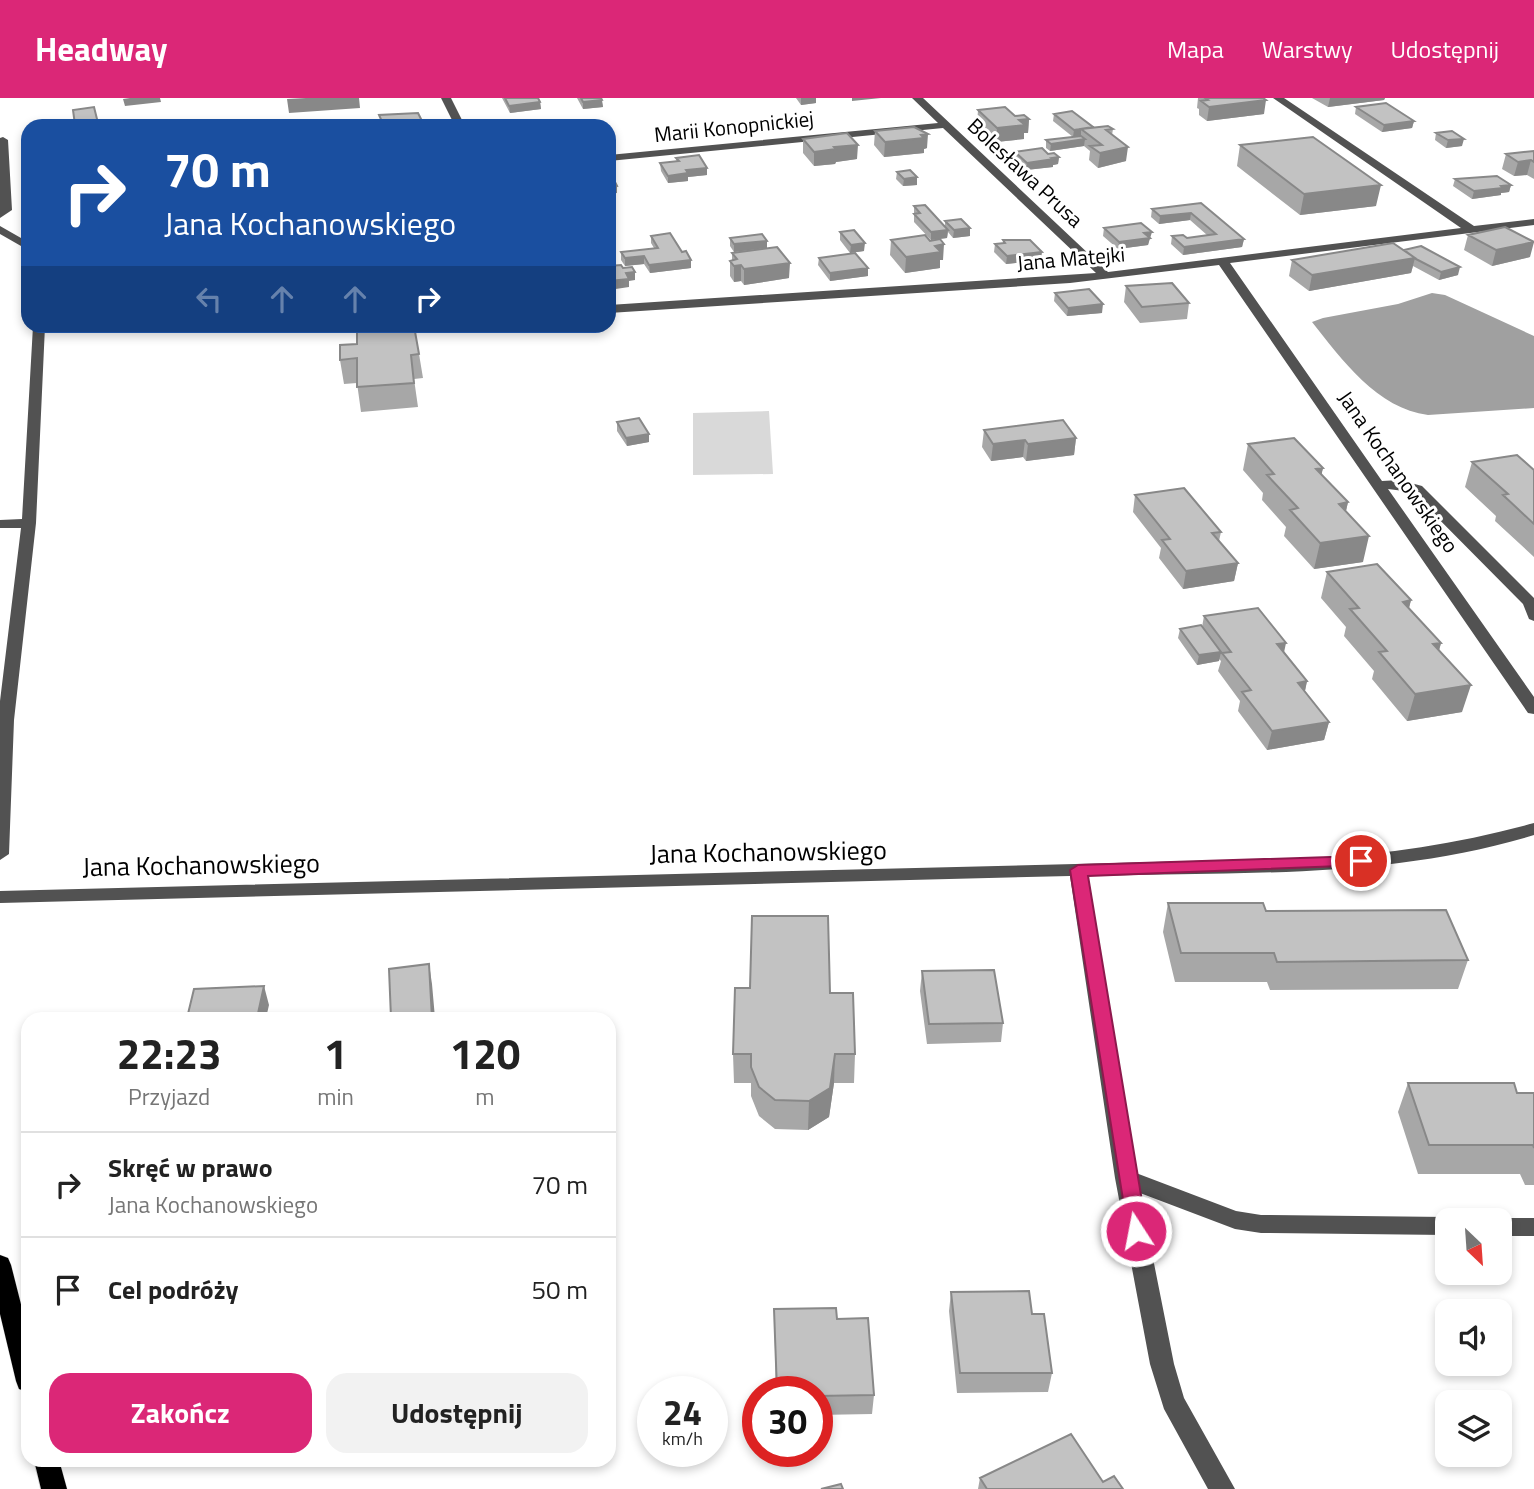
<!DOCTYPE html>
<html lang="pl">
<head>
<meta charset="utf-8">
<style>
	:root { --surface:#fff; --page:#f2f2f2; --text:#222; --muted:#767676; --line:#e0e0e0; --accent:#db2777 }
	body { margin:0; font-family:"Titillium Web",sans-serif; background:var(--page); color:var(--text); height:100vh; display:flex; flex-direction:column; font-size:26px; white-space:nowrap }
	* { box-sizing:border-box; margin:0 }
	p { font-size:23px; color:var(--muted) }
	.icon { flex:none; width:38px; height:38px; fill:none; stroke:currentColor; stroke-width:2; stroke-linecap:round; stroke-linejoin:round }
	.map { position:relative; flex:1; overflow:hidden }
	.sheet { position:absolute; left:21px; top:914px; width:595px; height:455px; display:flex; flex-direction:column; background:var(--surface); border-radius:21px; box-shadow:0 4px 10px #0003 }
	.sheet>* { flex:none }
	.top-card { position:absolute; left:21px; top:21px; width:595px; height:214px; border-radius:21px; box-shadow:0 4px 10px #0003; background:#1a4fa0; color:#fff; overflow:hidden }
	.needle { width:46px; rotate:155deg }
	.fabs { position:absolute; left:1435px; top:1110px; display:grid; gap:14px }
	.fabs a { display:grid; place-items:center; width:77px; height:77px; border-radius:14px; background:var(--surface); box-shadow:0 4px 10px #0003; font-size:35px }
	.speed { position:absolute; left:637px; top:1278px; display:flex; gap:14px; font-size:35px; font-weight:700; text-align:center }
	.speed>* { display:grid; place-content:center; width:91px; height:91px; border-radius:50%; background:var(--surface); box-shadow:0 4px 10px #0003; line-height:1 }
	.speed small { font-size:18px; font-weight:400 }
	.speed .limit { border:10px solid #d22; background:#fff; color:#111 }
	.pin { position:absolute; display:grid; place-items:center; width:60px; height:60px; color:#fff; margin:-30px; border:4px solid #fff; border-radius:50%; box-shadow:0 2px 7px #0007 }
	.me { position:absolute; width:77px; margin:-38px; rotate:349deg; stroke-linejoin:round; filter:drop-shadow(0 0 5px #0008) }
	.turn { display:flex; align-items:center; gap:24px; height:147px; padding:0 28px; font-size:32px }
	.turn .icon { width:91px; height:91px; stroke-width:2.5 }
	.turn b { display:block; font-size:49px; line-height:60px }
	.lanes { display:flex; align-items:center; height:66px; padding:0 28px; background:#0003; justify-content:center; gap:35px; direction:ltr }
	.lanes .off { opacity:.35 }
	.eta { display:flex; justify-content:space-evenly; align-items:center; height:119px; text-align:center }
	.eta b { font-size:42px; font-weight:700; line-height:49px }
	.button { display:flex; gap:14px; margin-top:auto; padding:14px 28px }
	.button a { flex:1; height:80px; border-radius:21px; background:var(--accent); color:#fff; font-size:28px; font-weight:700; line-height:80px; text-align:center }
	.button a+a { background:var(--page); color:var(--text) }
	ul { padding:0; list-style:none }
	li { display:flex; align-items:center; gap:21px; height:105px; padding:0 28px; border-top:2px solid var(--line) }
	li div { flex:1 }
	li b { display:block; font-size:26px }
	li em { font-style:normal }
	header { display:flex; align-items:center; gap:42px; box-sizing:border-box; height:98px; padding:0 35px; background:var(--accent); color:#fff }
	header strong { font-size:33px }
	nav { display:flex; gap:38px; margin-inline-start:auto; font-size:24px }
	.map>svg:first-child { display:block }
	.green { fill:#d9d9d9 }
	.water { fill:#a0a0a0 }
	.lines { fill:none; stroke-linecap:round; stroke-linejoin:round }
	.major-casing { stroke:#dbdbdb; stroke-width:1 }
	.minor { fill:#525252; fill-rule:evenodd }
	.major { fill:#000; fill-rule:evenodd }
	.wall { fill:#a7a7a7 }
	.shaded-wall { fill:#888 }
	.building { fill:#c2c2c2; stroke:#888; stroke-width:2 }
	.route { fill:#db2777; stroke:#8e194d; stroke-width:2 }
	.labels { text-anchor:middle; stroke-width:6; stroke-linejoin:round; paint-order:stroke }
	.far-street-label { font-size:21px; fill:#000; stroke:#fff }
	.street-label { font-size:26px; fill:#000; stroke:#fff }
</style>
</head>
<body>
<header>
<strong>Headway</strong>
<nav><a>Mapa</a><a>Warstwy</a><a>Udostępnij</a></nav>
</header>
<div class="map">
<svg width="1534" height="1391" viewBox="0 0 1534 1391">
	<rect width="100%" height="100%" fill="#fff"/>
	<path class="green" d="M769,313L773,376L693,377V315Z"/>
	<path class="water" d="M1432,195L1445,197L1534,238V310L1428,317C1378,311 1341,261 1312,224L1323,220L1398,206Z"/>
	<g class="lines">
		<g class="major-casing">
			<path id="major" d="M0,1157L8,1160L11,1167L28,1234V1294L19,1291L16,1283L0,1216Z
				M34,1362H59L67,1391H41Z"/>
		</g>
		<path class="minor" d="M441,0H451L465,28H455Z
			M912,0H923L1108,174L1461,130L1273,0H1284L1474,128L1534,121V127L1230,165L1382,383L1400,382L1422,388L1534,500V523L1529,521L1523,506L1412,394L1388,391L1534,599V616L1528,615L1219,167L1070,185L609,215V207L1096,175L943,30L609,63V57L938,25Z
			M3,39L8,42L12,112L0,120V40Z
			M0,128L28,144V152L0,136Z
			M33,228H45L36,425L14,622L9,756L0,762V603L21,430H0V422L22,421Z
			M1534,725V737C1390,781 1237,774 1088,778L1136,1075L1236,1113L1261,1117L1447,1119L1455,1122H1447V1137L1261,1135L1235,1131L1140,1095L1174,1266L1184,1300L1235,1391H1208L1164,1311L1150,1266L1115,1080L1070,778L0,805V793L1314,760C1390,756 1461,745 1534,725Z
			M1500,1120H1534V1138H1500V1122H1494Z"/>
		<use href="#major" class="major"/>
	</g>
	<path class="wall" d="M502,0H538L540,4L541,11L510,15Z
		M577,0H601L603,9L583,11Z
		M796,0H816V5L801,7Z
		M1198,0H1263L1264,16L1207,23L1199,17V11L1197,10Z
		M1312,0H1385L1384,2L1328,9Z
		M1356,9L1414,23L1412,30L1382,34L1355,16Z
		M978,12L1029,21L1028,35H1024V41L996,44L977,26Z
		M1054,16L1093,29L1113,31L1112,37L1126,63L1098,70L1089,62L1090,53L1084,48L1050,53L1046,50V42L1073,39L1053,23Z
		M875,33L927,50L924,51V55L884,59L874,47Z
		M1436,35L1462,48L1446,50L1435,42Z
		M803,41L857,61L836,64L835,66L814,68L803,55Z
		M1240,47L1376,108L1300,117L1237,68Z
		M1534,53V81L1527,77L1514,78L1502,71L1506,56Z
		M1015,54L1048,56L1059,59L1058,66L1053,67V69L1026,72L1014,61Z
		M676,60L707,70V77L688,79V83L668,85L661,73L660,65L677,64Z
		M897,74L917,87L903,88L896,81Z
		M1455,81L1511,87L1509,94L1501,95V97L1472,101L1453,88Z
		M1201,105L1244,141L1242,149L1183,157L1171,146L1172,138L1187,140L1207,137L1190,122L1159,126L1151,119L1152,111Z
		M914,108L945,129V123L970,138L953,140L948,134L947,140L931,142L914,124Z
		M1104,130L1151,142H1149L1148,147L1118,151L1103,138Z
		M840,134L864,153L850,155L840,142Z
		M1468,137L1530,159L1492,168L1464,152Z
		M651,138L691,170L650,175L644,166L625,168L621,162V154L654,150L651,145Z
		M730,140L767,150L734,154L730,148Z
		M891,142L943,162H940V170L905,175L890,157Z
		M1003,142L1041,162L1006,166L994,154L995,146L1003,145Z
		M1404,152L1458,177L1439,182L1413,168L1411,175L1309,193L1289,178L1292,162Z
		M732,155L789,180L744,187L741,183L734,184L730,178V163L732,162Z
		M819,160L868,170V178L830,183L818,167Z
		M1126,188L1189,205L1187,221L1140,225L1124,204Z
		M1055,195L1102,215L1067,218L1054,203Z
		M419,256L423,280L414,281L418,309L361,314L357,285L344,286L340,262Z
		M617,324L649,344L627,348L617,333Z
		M984,332L1076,340L1074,357L1026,363L1023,359L991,363L982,349Z
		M1248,346L1323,370L1321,377L1348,404L1346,413L1363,464L1314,471L1284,438L1286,429L1262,402L1263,395L1243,372Z
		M1472,364L1534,372V459L1495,423L1496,418L1465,389Z
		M1135,397L1221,434L1219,443L1238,465L1234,483L1183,491L1159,460L1161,450L1133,414Z
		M1327,474L1411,502L1409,510L1441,545L1439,553L1462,614L1407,623L1372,581L1374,573L1344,538L1346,529L1321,500Z
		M1204,518L1284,555L1307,583L1305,593L1329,624L1324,642L1267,652L1238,613L1240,603L1218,573L1221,563L1219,561V563L1197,567L1178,540L1180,531L1202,529Z
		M1168,805L1266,813L1468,862L1458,891L1270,892L1267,884H1175L1163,834Z
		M922,873L1003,925L1001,944L927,946L920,893Z
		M830,895L855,956L854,985H834L829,1019L808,1032L775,1031L759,1018L751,998V985H734L733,956Z
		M1408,985L1517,995H1534V1087H1525L1520,1076H1418L1398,1014Z
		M951,1194L1032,1216L1052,1275L1048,1294L957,1295L949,1213Z
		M774,1211L837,1221L874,1297L872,1316L817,1317V1293H776Z
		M980,1380L1103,1384L1123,1391H978Z"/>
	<path class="shaded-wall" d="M130,0H160L161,4L125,8L123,1Z
		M306,0H359L360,10L289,15L287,1Z
		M801,0H816V5L801,7Z
		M852,0H881L852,3Z
		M1330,0H1385L1384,2L1328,9Z
		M602,2L603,9L583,11V4Z
		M1266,2L1264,16L1207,23L1209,9Z
		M540,4L541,11L510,15L509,8Z
		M94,9L98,28H75V27Z
		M1029,21L1028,35H1024V41L996,44L997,30L1019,22Z
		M422,23L423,28H384Z
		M1414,23L1412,30L1382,34L1384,27Z
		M1081,31V38L1073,39L1074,32Z
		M928,36L927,50L924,51V55L884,59L885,44Z
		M1085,41L1084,48L1050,53L1051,46Z
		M1464,41L1462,48L1446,50L1448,42Z
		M858,47L857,61L836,64L835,66L814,68V54L834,49Z
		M1128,49L1126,63L1098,70L1100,55Z
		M1059,59L1058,66L1053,67V69L1026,72L1027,65Z
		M1531,62L1527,77L1514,78L1518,64Z
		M707,70V77L688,79V83L668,85V78L686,72Z
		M917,79V87L903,88L904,81Z
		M1381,87L1376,108L1300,117L1304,96Z
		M1511,87L1509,94L1501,95V97L1472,101L1474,93Z
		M617,88V95L609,96V89Z
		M1191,115L1190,122L1159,126L1160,118Z
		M970,130V138L953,140L954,132Z
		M948,132L947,140L931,142V134Z
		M1152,134L1148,147L1118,151L1119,144L1144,135Z
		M1244,141L1242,149L1183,157L1184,149Z
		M767,143V150L734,154V146Z
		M1534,144L1530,159L1492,168L1496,152Z
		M865,145L864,153L850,155L851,147Z
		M944,146L943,162H940V170L905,175L906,159L935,148Z
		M1042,154L1041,162L1006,166L1007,158Z
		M644,158V166L625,168V160Z
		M1415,160L1411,175L1309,193L1312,177Z
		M691,162V170L650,175L649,167Z
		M790,165L789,180L744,187V171Z
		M741,167V183L734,184V168Z
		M1460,169L1458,177L1439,182L1441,174Z
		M868,170V178L830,183V175Z
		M635,174V182L629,183V189L609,192V183L626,175Z
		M1103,206L1102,215L1067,218L1068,210Z
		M649,336V344L627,348L626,340Z
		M1076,340L1074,357L1026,363L1028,346Z
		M1025,342L1023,359L991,363L993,346Z
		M1323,370L1317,396L1316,371Z
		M1348,404L1342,430L1339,406Z
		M1369,438L1363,464L1314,471L1320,445Z
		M1238,465L1234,483L1183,491L1186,473Z
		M1411,502L1404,529L1403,504Z
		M1286,545L1282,564L1277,546Z
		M1441,545L1433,572V546Z
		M1221,554L1219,563L1197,567L1199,557Z
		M1307,583L1303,602L1298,585Z
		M1471,587L1462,614L1407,623L1415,596Z
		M1329,624L1324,642L1267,652L1272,633Z
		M429,866L432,886L435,920H432Z
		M264,888L269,907L266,920H257Z
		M609,928L610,944L609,972Z
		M835,956L834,985L829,1019L808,1032L809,1003Z"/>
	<path class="building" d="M505,0H538L540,4L509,8Z
		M581,0H601L602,2L583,4Z
		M1205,0H1263L1266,2L1209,9L1201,3L1208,2Z
		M1386,5L1414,23L1384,27L1356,9Z
		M94,9L98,25L75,27L73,12Z
		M1005,9L1015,18L1024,17L1029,21L1019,22L1025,27L997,30L978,12Z
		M1072,13L1093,29L1074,32L1054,16Z
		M418,15L422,23L384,28L379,17Z
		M1108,28L1113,31L1106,32L1128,49L1100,55L1090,48L1102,47L1081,31Z
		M914,29L928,36L921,37L924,40L885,44L875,33Z
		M1452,33L1464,41L1448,42L1436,35Z
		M847,35L858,47L834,49L836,51L814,54L803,41Z
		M1081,38L1085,41L1051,46L1046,42Z
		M1313,39L1381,87L1304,96L1240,47Z
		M1042,50L1048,56L1054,55L1059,59L1052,60L1054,61L1027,65L1015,54Z
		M1534,53V64L1531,62L1518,64L1506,56Z
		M699,57L707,70L686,72L688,75L668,78L660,65L679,63L676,60Z
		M910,72L917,79L904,81L897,74Z
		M1497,78L1511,87L1501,88L1503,90L1474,93L1455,81Z
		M614,82L617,88L609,89V83Z
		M1201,105L1244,141L1184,149L1172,138L1183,137L1187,140L1216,136L1191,115L1160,118L1152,111Z
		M925,107L948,132L931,134L914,116L920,115L914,108Z
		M961,121L970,130L954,132L945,123Z
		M1141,125L1152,134L1144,135L1150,140L1119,144L1104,130Z
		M1505,129L1534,144L1496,152L1468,137Z
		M854,132L865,145L851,147L840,134Z
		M670,135L682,154L686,153L691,162L649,167L644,158L625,160L621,154L658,150L651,138Z
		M762,136L767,143L734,146L730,140Z
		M925,137L930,143L940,141L944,146L935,148L941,154L906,159L891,142Z
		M1003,142H1030L1042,154L1007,158L995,146L1005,145Z
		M1393,145L1415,160L1312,177L1292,162Z
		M1421,148L1460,169L1441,174L1414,160H1415L1404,152Z
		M777,149L790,165L744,171L741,167L734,168L730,163L737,161L732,155Z
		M855,155L868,170L830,175L819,160Z
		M621,167L623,170L632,169L635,174L626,175L629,181L609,183V168Z
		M1172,185L1189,205L1142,209L1126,188Z
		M1089,191L1103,206L1068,210L1055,195Z
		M414,228L419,256L411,257L414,285L357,289V260L340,262V247L357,246V232Z
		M639,320L649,336L626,340L617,324Z
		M1063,322L1076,340L1028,346L1025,342L993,346L984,332Z
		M1294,340L1323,370L1316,371L1348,404L1339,406L1369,438L1320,445L1290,412L1298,410L1267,377L1274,376L1248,346Z
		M1517,357L1534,372V426L1503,397L1508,396L1472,364Z
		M1184,390L1221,434L1212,435L1238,465L1186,473L1162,442L1170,441L1135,397Z
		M1377,466L1411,502L1403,504L1441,545L1433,546L1471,587L1415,596L1379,554L1387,553L1350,511L1359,510L1327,474Z
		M1258,510L1286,545L1277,546L1307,583L1298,585L1329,624L1272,633L1242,594L1251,592L1222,555L1231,554L1204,518Z
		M1201,527L1221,554L1199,557L1180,531Z
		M1168,805H1263L1266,813L1446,812L1468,862L1277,864L1274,855H1181Z
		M752,818H828L830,895H853L855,956H835L830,990L809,1003L775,1002L759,989L751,969V956H733L735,890H750Z
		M429,866L432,920H391L389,871Z
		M994,872L1003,925L929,926L922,873Z
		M264,888L257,920H187L194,891Z
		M492,917H532V920H492Z
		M1408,985H1514L1517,995H1534V1050L1533,1047H1429Z
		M1029,1193L1032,1216H1044L1052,1275H960L951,1194Z
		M836,1210L837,1221L868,1220L874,1297L817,1298V1293H777L774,1211Z
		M1071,1336L1103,1384L1114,1378L1123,1391H987L980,1380Z
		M841,1386L843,1391H821Z"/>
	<path class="route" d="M1361,758L1369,763L1367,767L1088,778L1147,1133L1144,1139L1136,1142L1129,1139L1070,772L1078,767Z"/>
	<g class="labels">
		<g class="far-street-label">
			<text transform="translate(734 29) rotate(-6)" y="7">Marii Konopnickiej</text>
			<text transform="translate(1025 75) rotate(43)" y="7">Bolesława Prusa</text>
			<text transform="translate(1071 161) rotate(-5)" y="7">Jana Matejki</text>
			<text transform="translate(1398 374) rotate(55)" y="7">Jana Kochanowskiego</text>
		</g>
		<g class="street-label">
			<text transform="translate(768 754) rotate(-1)" y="9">Jana Kochanowskiego</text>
			<text transform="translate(201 767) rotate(-1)" y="9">Jana Kochanowskiego</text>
		</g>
	</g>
</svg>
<div class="fabs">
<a><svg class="needle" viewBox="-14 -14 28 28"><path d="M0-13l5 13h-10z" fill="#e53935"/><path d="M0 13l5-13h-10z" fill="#767676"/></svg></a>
<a><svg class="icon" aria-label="sound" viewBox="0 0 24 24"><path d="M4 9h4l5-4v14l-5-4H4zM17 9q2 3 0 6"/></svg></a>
<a><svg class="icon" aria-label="layers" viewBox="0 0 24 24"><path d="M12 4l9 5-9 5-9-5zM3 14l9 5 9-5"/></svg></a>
</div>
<div class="speed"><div>24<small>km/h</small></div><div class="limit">30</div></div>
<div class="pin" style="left:1361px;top:763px;background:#d93025"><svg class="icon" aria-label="arrive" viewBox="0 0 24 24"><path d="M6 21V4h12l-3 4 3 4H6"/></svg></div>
<svg class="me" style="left:1136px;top:1133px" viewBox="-20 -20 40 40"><circle r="17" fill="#db2777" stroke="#fff" stroke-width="3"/><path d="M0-11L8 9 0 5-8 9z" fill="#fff"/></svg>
<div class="top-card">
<div class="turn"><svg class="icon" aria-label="right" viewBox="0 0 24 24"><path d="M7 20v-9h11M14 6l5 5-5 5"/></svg><div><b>70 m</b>Jana Kochanowskiego</div></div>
<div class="lanes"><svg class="icon off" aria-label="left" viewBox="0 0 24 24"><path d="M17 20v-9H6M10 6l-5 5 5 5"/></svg><svg class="icon off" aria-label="ahead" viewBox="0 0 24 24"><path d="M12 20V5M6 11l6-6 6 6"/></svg><svg class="icon off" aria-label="ahead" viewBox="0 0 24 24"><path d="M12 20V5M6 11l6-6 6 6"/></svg><svg class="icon" aria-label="right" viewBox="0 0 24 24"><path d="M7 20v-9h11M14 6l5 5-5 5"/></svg></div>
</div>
<section class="sheet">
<div class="eta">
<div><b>22:23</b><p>Przyjazd</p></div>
<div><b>1</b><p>min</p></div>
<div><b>120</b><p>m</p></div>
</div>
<ul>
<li><svg class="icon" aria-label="right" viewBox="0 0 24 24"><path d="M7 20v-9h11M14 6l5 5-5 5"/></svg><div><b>Skręć w prawo</b><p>Jana Kochanowskiego</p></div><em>70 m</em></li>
<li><svg class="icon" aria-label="arrive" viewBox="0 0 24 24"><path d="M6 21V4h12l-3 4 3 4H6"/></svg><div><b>Cel podróży</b></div><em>50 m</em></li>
</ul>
<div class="button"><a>Zakończ</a><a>Udostępnij</a></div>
</section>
</div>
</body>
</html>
